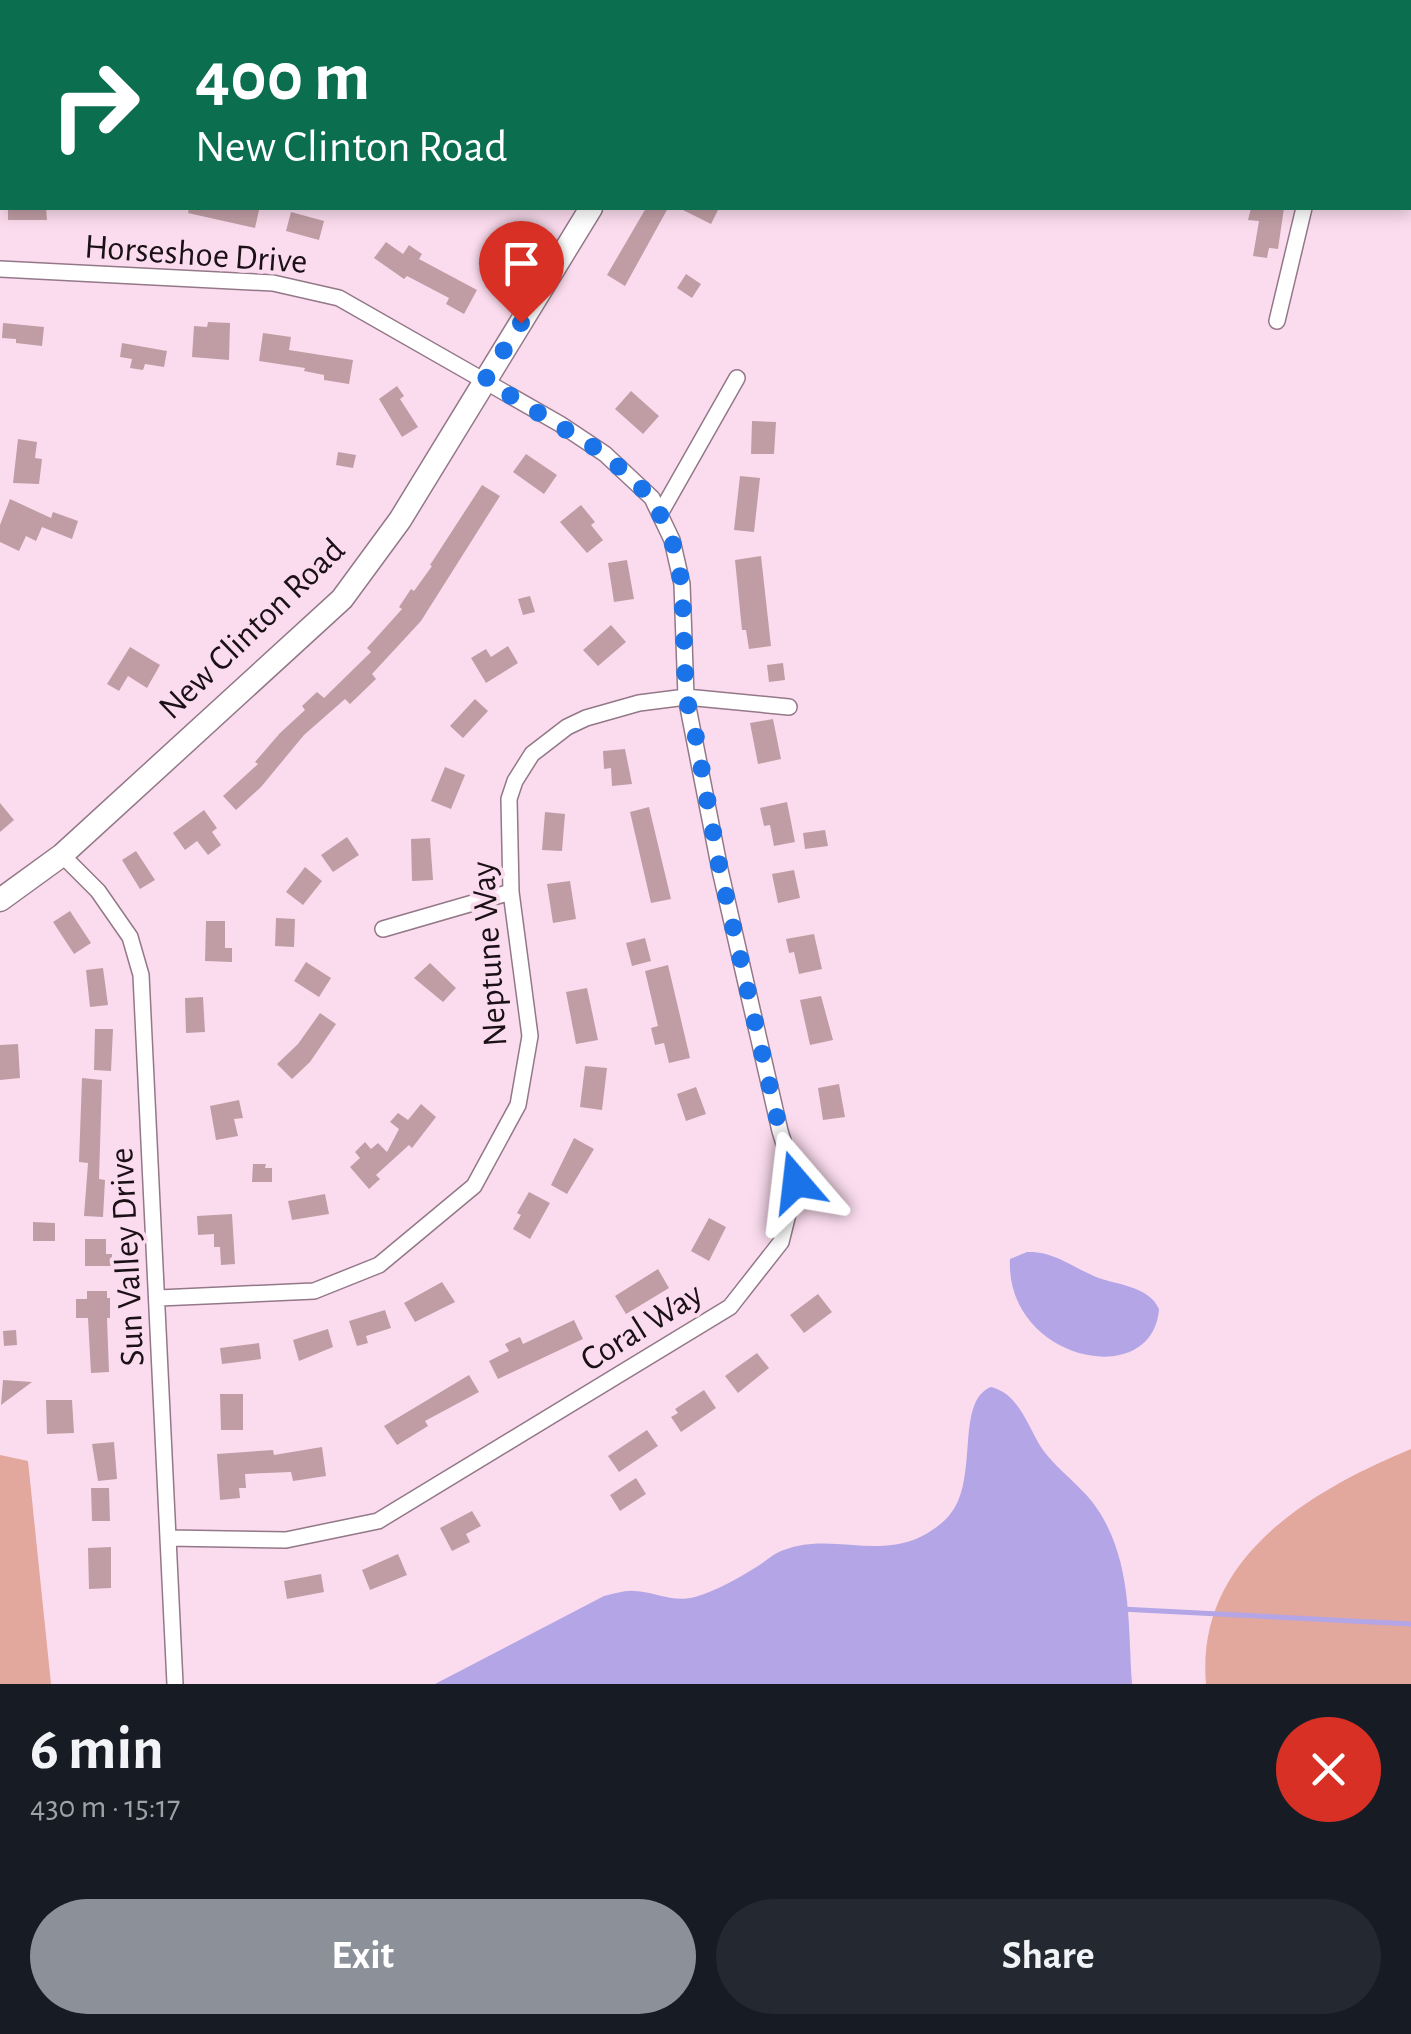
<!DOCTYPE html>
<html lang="en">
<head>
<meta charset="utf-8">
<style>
	:root { --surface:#171b24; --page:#242831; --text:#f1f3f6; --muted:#9ea1a6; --accent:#8c9099 }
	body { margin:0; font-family:"Alegreya Sans",sans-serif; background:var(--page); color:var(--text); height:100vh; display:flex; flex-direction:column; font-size:38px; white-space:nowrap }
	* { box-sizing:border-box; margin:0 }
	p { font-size:32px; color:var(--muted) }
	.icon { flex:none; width:55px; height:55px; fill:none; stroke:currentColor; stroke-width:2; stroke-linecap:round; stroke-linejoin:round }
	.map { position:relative; height:1684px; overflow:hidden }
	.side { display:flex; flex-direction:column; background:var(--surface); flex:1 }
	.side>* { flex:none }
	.top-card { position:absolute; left:0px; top:0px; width:1412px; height:210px; box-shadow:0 5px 15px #0003; background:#0b6e4f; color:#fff; overflow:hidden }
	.pin { position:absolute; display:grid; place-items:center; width:85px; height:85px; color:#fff; margin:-102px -42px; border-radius:50% 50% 50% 0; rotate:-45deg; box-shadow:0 0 10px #0007 }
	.pin .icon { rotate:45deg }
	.me { position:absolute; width:110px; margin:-55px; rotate:343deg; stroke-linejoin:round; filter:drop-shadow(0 0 8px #0008) }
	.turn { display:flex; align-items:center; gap:35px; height:210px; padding:0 30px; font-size:45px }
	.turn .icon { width:130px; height:130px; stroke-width:2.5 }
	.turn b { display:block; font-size:70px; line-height:85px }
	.round { display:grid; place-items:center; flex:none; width:105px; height:105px; border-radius:52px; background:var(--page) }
	.head { display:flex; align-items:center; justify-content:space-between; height:170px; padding:0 30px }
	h1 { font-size:60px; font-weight:700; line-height:75px }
	.cta { display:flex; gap:20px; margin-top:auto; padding:20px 30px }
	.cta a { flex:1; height:115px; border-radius:60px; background:var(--accent); color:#fff; font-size:40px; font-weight:700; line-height:115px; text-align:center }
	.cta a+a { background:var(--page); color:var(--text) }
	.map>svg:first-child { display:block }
	.green { fill:#e2a79d }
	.water { fill:#b3a5e6 }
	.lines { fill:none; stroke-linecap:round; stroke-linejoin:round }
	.stream { stroke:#b3a5e6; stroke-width:5 }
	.building { fill:#c09da4 }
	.street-casing { stroke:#937888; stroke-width:18 }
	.secondary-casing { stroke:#937888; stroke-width:25 }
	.street { stroke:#fff; stroke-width:15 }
	.secondary { stroke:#fff; stroke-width:22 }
	.route { stroke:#1a73e8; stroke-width:18; stroke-dasharray:0 32.4 }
	.labels { text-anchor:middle; stroke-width:8; stroke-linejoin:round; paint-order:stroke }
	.street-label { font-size:35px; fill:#1a1016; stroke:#fbdcee }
</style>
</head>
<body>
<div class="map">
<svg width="1411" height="1684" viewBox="0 0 1411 1684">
	<rect width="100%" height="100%" fill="#fbdcee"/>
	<path class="green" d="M1411,1449V1684H1206C1195,1558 1310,1491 1411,1449Z
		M0,1455L28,1461L51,1684H0Z"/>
	<path class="water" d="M1027,1252C1054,1251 1072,1267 1096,1277C1117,1285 1149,1286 1159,1309C1153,1392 1005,1361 1010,1259Z
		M991,1387C1020,1394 1028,1428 1043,1450C1060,1473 1085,1488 1100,1513C1132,1565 1128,1625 1132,1684H435L604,1596C614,1594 625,1590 634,1591C656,1592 673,1603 695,1597C716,1591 739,1578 758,1566C766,1561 774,1553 784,1550C839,1529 892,1570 946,1519C982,1485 953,1402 991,1387Z"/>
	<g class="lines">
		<path class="stream" d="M1121,1609L1411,1624"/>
	</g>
	<path class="building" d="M8,208H46L47,220H8Z
		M189,208H246L259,210L255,228L188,213Z
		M646,208H668L625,286L607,275Z
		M679,208H719L711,224Z
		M1251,208H1284L1278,249L1269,248L1267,258L1253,256L1259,221L1248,220Z
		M291,212L324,221L319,240L286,231Z
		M386,242L403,254L409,245L422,254L419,259L477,290L464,314L446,304L449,298L407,276L404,279L374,258Z
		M686,274L701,284L692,298L677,288Z
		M208,322L230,323L229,360L192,357L194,326L207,327Z
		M3,323L44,327L42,346L16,343V339L2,338Z
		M263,333L291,337L289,350L353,360L349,384L324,380V375L304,371L305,368L259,361Z
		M122,343L167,351L164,367L145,364L143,370L130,368L132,359L120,357Z
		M397,386L404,396L400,399L418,427L402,437L379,399Z
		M631,391L659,416L643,434L615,409Z
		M752,421L776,422L774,454H751Z
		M18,439L37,442L35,458L42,459L39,484L13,483Z
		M338,452L356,455L353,468L336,465Z
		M526,454L557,475L544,494L513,472Z
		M740,476L760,478L754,532L734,530Z
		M482,485L500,496L421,621L372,674L376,679L350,704L345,699L304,735L261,787L236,810L223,796L258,764L255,762L280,733L305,710L302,706L317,692L324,698L371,652L367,648L402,609L399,607L411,589L414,591L432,566L430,565Z
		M10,499L51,518L53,512L78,521L72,539L42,527L36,541L26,536L19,551L0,542V525Z
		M581,505L595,522L591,525L603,540L587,553L560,522Z
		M761,556L771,646L749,649L746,630H742L735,560Z
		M627,560L634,599L614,602L608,563Z
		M530,596L535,612L523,615L518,599Z
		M611,625L626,642L598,666L583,650Z
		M508,646L518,663L486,683L471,658L486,649L491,657Z
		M130,647L160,665L147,688L128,676L119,691L107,684Z
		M783,663L785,680L769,682L767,665Z
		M475,699L488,711L463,738L450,726Z
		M773,719L781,759L758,764L750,723Z
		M625,749L632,784L612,786L611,768L604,769L603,751Z
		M445,767L465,775L451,809L431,801Z
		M787,802L795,842L774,846L770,825L764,826L760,808Z
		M0,803L14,820L0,832Z
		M649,807L671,899L651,903L630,812Z
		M204,810L217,828L212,832L221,845L208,855L197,841L185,850L173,833Z
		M545,812L565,814L562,851L542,850Z
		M825,830L828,846L805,849L803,833Z
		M347,837L359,855L333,872L321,855Z
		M430,838L433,880L412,881L411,839Z
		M136,851L155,880L140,889L122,860Z
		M305,867L322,881L303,905L286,892Z
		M794,870L800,898L778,903L772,874Z
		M570,881L576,919L553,923L547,884Z
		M70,911L91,943L74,954L53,922Z
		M276,918L295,919L294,947L275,946Z
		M206,921H225V948H232V962L205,961Z
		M814,934L822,969L799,974L794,952L789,953L786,939Z
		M645,938L651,961L632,966L626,943Z
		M306,962L331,978L319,997L294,981Z
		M430,963L456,988L443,1002L414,978Z
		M668,965L690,1058L669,1063L664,1043L655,1045L651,1028L658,1026L645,971Z
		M103,968L108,1005L90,1007L86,970Z
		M587,988L598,1040L576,1044L566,992Z
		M821,996L833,1040L810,1045L800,1000Z
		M203,997L205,1032L186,1033L185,998Z
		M320,1013L336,1024L310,1062L292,1079L277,1064L298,1044Z
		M95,1029H113L111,1071L94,1070Z
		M18,1044L20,1078L0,1080V1045Z
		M585,1066L607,1068L602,1110L580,1107Z
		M82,1078L102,1080L99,1179L105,1180L103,1217L84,1216L88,1163L79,1162Z
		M839,1084L845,1117L823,1120L818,1088Z
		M696,1087L706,1114L686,1121L677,1094Z
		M239,1100L243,1118L234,1119L238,1136L216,1140L210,1106Z
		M421,1104L436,1117L412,1148L409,1145L376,1175L380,1179L369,1189L350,1167L360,1158L355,1152L365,1142L371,1149L378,1143L387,1152L399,1129L390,1122L398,1113L408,1120Z
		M574,1138L594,1149L567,1194L551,1185Z
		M253,1164H266L265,1168H272V1182H252Z
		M529,1192L550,1203L530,1239L513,1229L521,1215L517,1213Z
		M325,1194L329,1214L292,1220L288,1201Z
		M232,1214L235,1264L221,1265L220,1247H214V1234L198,1235L197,1216Z
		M709,1218L726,1227L709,1261L691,1251Z
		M33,1222L55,1223V1241H33Z
		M85,1239H106V1254H112V1266H85Z
		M658,1269L669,1288L626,1314L615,1296Z
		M442,1282L455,1302L415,1322L404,1303Z
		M87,1291H107V1298H110V1318H107L109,1372L91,1373L88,1318H76V1299H87Z
		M818,1294L832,1312L804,1333L790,1315Z
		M385,1310L391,1328L366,1336L368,1343L357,1346L349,1321Z
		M574,1320L583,1339L498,1379L489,1361L509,1351L505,1344L520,1337L523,1344Z
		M328,1329L333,1347L299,1361L293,1340Z
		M16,1330L17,1345L4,1346L3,1331Z
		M259,1343L261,1359L222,1364L220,1348Z
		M757,1353L769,1368L738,1393L725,1376Z
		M469,1375L479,1392L425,1421L428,1426L397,1445L384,1426Z
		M3,1380L32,1382L1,1405Z
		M704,1390L716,1408L681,1432L671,1417L678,1413L675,1409Z
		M220,1394H243V1430H221Z
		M46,1400H72L74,1433L47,1434Z
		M647,1430L658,1446L619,1472L608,1456Z
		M114,1442L117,1479L98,1481L92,1444Z
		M322,1447L326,1476L293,1481L291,1472L245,1474L246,1488H239L240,1498L220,1500L217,1454L273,1450L274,1455Z
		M636,1478L646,1494L620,1511L610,1495Z
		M91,1488H109L110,1521H92Z
		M472,1511L481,1526L466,1534L470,1542L452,1551L440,1528Z
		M111,1547V1588L89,1589L88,1548Z
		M398,1554L407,1575L370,1590L362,1570Z
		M321,1574L324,1592L287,1599L284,1581Z"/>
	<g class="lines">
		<g class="street-casing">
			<path id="street" d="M580,0L584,2
				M1345,2L1346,0
				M0,269L273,283L339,298L560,424L605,454L652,498L672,540L682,584L686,697L720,870L780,1131L796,1182L781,1242L730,1307L378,1521L286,1540L168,1538
				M1277,321L1304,208
				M661,512L737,378
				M62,855L98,891L130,937L141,975L175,1684
				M383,929L511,892
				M159,1298L314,1291L379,1265L474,1186L518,1105L530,1036L511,892L509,799L515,781L532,754L567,727L586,718L639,703L686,697L789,707"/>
		</g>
		<g class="secondary-casing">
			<path id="secondary" d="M714,2L716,0
				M0,900L62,855L342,599L400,520L591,208"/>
		</g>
		<use href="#street" class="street"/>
		<use href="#secondary" class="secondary"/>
	</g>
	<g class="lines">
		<path class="route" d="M521,323L485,380L605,454L652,498L672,540L682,584L686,697L695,732L720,870L780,1131L796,1182"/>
	</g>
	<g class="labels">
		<g class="street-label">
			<text transform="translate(196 253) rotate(4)" y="12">Horseshoe Drive</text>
			<text transform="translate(251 628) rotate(-44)" y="12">New Clinton Road</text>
			<text transform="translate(488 954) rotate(-94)" y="12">Neptune Way</text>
			<text transform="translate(126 1257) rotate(-93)" y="12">Sun Valley Drive</text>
			<text transform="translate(641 1326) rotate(-32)" y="12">Coral Way</text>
		</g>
	</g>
</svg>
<div class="pin" style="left:521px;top:323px;background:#d93025"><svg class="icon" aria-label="arrive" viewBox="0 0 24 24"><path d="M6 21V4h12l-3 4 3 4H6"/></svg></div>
<svg class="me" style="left:796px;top:1182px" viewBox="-20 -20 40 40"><path d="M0-17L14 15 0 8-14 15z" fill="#1a73e8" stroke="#fff" stroke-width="4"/></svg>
<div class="top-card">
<div class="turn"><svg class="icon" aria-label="right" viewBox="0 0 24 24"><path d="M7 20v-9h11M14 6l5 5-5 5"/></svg><div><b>400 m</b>New Clinton Road</div></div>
</div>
</div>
<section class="side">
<div class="head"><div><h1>6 min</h1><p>430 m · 15:17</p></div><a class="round" style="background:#d93025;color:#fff"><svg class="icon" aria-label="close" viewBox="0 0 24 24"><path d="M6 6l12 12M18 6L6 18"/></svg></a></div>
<div class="cta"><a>Exit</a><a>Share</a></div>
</section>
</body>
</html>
